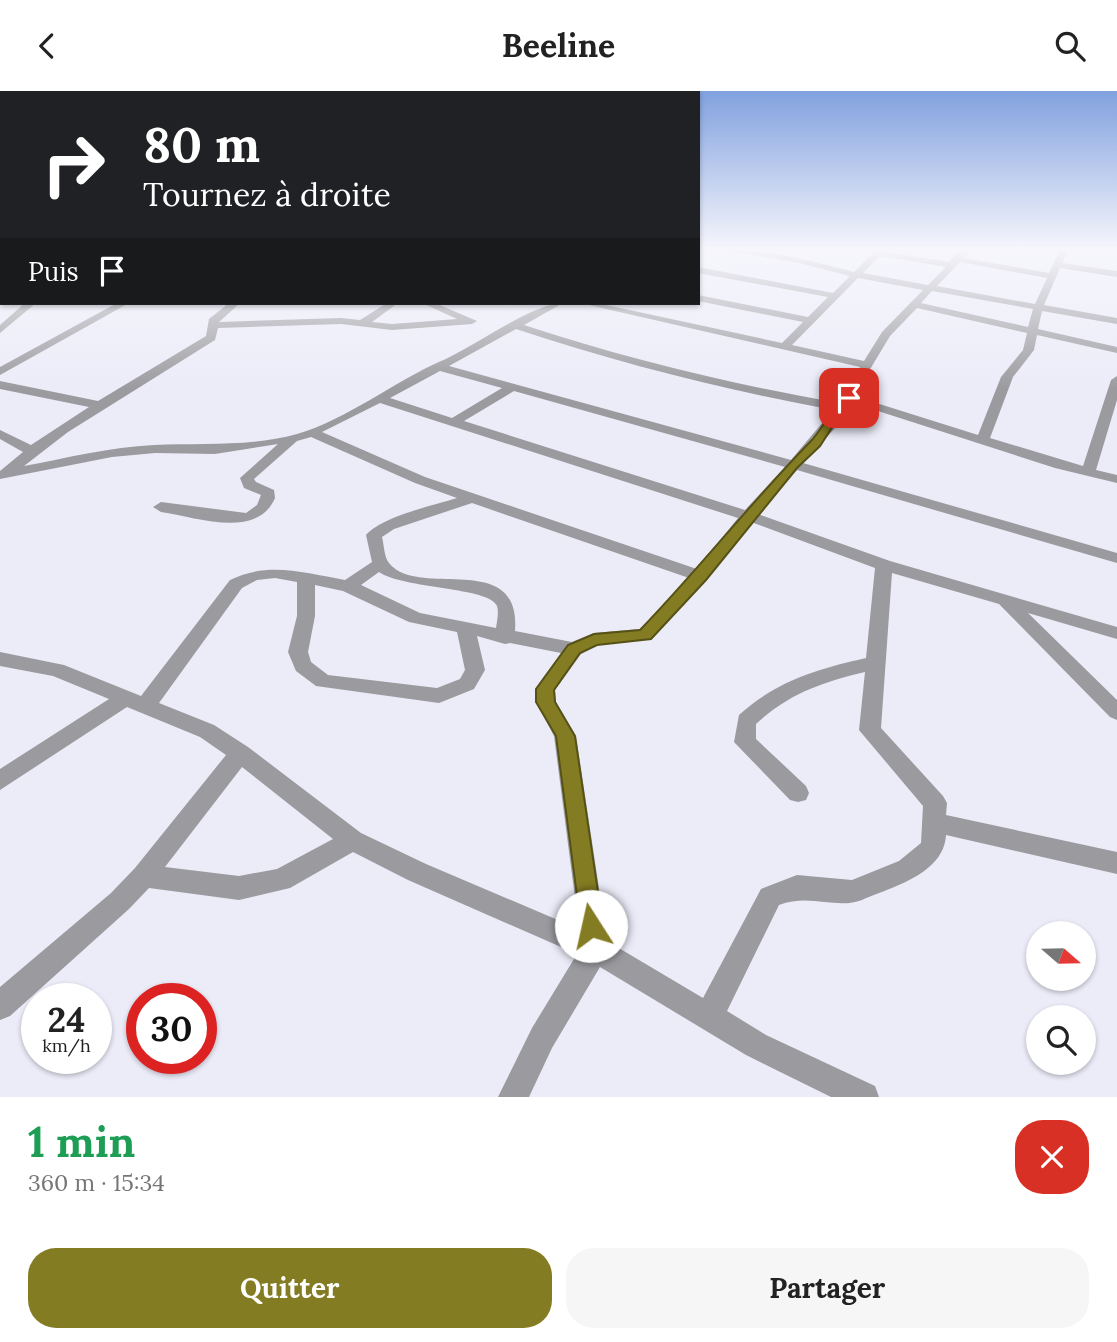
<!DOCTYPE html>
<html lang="fr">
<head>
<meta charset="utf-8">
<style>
	:root { --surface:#fff; --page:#f6f6f6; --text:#222; --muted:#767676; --accent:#847c22 }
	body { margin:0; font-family:Lora,serif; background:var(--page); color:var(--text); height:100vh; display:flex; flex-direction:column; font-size:26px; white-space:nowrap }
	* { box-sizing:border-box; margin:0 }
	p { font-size:23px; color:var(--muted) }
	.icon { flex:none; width:38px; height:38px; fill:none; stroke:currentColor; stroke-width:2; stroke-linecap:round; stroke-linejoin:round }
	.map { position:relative; height:1006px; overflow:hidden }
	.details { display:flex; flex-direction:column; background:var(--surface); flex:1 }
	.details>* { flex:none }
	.top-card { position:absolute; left:0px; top:0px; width:700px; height:214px; box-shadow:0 2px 5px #0004; background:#202124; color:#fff; overflow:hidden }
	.needle { width:46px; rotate:110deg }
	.controls { position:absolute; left:1026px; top:830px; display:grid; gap:14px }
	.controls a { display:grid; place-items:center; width:70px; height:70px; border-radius:50%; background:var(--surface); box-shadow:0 2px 5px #0004; font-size:35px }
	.speed { position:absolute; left:21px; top:892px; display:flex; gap:14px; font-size:35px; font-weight:700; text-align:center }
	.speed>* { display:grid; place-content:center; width:91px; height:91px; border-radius:50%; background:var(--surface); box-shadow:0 2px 5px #0004; line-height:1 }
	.speed small { font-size:18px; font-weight:400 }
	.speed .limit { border:10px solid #d22; background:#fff; color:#111 }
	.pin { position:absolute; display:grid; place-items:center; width:60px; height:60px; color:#fff; margin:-30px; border-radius:14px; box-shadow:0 4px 10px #0006 }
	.me { position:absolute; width:77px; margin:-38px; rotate:350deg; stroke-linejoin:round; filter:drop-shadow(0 0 5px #0008) }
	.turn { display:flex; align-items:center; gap:24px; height:147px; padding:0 28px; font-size:32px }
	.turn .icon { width:91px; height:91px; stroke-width:2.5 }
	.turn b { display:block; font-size:49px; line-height:60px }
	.then { display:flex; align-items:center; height:66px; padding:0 28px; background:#0003; gap:14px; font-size:26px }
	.round { display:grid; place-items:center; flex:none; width:74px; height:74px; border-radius:28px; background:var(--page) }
	.summary { display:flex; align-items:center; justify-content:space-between; height:119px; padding:0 28px }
	h1 { font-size:42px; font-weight:700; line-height:52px; color:#1e9e55 }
	.action { display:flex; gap:14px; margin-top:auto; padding:14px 28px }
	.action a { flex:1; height:80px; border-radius:28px; background:var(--accent); color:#fff; font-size:28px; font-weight:700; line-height:80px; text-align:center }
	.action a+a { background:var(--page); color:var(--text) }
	header { display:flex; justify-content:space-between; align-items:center; height:91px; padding:0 28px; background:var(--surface); font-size:32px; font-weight:700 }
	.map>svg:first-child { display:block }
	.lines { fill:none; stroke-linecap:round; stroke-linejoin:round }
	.minor { fill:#9a9a9f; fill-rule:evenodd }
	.route { fill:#847c22; stroke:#565116; stroke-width:2 }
</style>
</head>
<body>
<header><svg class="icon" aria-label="back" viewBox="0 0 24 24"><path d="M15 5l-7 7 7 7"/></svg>Beeline<svg class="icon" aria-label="search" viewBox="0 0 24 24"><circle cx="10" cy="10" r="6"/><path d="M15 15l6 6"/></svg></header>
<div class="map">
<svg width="1117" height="1006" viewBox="0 0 1117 1006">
	<rect width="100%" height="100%" fill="#ececf9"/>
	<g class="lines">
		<path class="minor" d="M0,157H2V160H0Z
			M714,157C762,157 808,169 854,181L878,157H887L884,161L950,171C951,164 964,157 973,157L964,167L1049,182L1061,157H1069L1062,172L1117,180V186L1060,177L1044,214L1117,227V233L1042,220L1038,238L1117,256V262L1037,244L1034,259L1013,286L990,347L1083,375L1111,289L1117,285V309L1096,379L1117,384V392L1055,377L850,311L836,336L803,372L1117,462V472L797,379L758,423L890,470L1117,536V548L1028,522L1117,609V629L1110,626L999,513L892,482L881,637L943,705L947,712L946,724L1117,761V783L946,744C944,783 892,796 862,809C836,819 811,802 779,814L727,920L766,944L875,995L879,1006H831L746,964L600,876L552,957L529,1006H498L532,937L577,863L408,789L353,761L290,797L239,809L149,797L129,818L10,925L0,929V896L111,802L135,777L226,664L200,646L127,616L0,699V678L109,608L53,585L0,575V561L64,574L141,605L230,489C268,470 305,482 345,489L372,471L366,444C383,425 432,415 457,407L415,392L311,346L297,350L254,388L256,391L274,399L275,407C257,449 196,426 161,421L153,416L161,411L246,422L257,414L261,404L244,397L240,387L278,353L215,363L155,362L112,366L0,388V380L23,361L0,348V339L31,354L89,316L0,298V290L98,310L206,245L209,228L229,212H240L219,231L341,227L360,229L387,212H398L372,231L392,233L457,228L422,212H435L477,230L472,233L392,239L341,233L218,237L215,249L68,341L24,375C67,367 110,356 154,354C202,352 250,356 297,343C348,328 395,290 441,270C472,257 533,212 563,212L524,234C627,268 731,293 838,312L860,276L580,212H597L782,252L803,231L698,210V204L808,226L828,206L698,182V176L833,202L850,185L799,172ZM880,165L946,176L928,194L863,182ZM960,171L1047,187L1035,213L937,195ZM858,187L923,199L882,241L864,270L792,254ZM932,200L1033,218L1028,236L921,212ZM917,217L1027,242L1023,259L1001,286L978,344L854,305L890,245ZM516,238C621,273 726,299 833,319L791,369L449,275ZM440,280L502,297L452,327L390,307ZM514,300L785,376L745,419L464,330ZM380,312L738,427L697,478L425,386L322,341ZM472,412L689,487L640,538L594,542L572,551L515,540C521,457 418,509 389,472C384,466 384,453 382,446L394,438ZM751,431L875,477L866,567C818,578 776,590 739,624L734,651L790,709L798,711L806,709L809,702L806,695L756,648V633C788,603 823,591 865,581L859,639L923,715L921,752L899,770L852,789L797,784L761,798L703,907L607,850L576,645L556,611L555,599L581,563L598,554L652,548L706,489ZM379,481C403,498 490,496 497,515C499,521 497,530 496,537L420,522L361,494ZM275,487L297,491V525L288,561L296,580L316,595L439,612L474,598L485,579L477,545L505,553L510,552L561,562L535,598L536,611L554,645L579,838L426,773L361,742L248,656L214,634L159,612L242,497L257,489ZM315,494L343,500L409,531L457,541L465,579L460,588L437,597L328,584L311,571L308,561L315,525ZM242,676L333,748L277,778L239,785L165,776Z
			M2,185V191L0,192V186Z
			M25,212H36L0,242V234Z
			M117,212H129L0,284V276Z"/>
	</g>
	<linearGradient id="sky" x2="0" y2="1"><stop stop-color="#81a1df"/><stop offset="0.53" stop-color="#f6f6fc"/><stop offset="1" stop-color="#f6f6fc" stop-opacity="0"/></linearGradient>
	<rect width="1117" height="298" fill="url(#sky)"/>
	<path class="route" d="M845,305L855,307L844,318L820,355L797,377L706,489L651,548L597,554L580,562L554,599L555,611L575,645L603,835L599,843L591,846L582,843L556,645L536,611V598L568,554L594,543L640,539C699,478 751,411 810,351C824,337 830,318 845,305Z"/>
</svg>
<div class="controls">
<a><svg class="needle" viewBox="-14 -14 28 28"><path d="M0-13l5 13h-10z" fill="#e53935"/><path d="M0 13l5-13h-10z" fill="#767676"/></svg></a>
<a><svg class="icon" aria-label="search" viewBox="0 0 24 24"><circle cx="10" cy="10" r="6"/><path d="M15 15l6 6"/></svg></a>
</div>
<div class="speed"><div>24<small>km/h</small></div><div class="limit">30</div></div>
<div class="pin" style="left:849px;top:307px;background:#d93025"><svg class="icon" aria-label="arrive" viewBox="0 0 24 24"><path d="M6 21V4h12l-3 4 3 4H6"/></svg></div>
<svg class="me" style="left:591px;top:835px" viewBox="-20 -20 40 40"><circle r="19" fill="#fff"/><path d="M0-13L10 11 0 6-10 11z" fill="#847c22"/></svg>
<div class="top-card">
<div class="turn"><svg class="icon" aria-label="right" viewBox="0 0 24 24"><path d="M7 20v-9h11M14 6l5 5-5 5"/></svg><div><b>80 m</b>Tournez à droite</div></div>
<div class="then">Puis<svg class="icon" aria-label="arrive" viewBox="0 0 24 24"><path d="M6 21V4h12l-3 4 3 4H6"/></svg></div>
</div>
</div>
<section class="details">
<div class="summary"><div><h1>1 min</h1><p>360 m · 15:34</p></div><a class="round" style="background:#d93025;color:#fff"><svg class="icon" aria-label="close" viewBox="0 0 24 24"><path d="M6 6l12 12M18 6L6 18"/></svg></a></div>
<div class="action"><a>Quitter</a><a>Partager</a></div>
</section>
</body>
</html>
